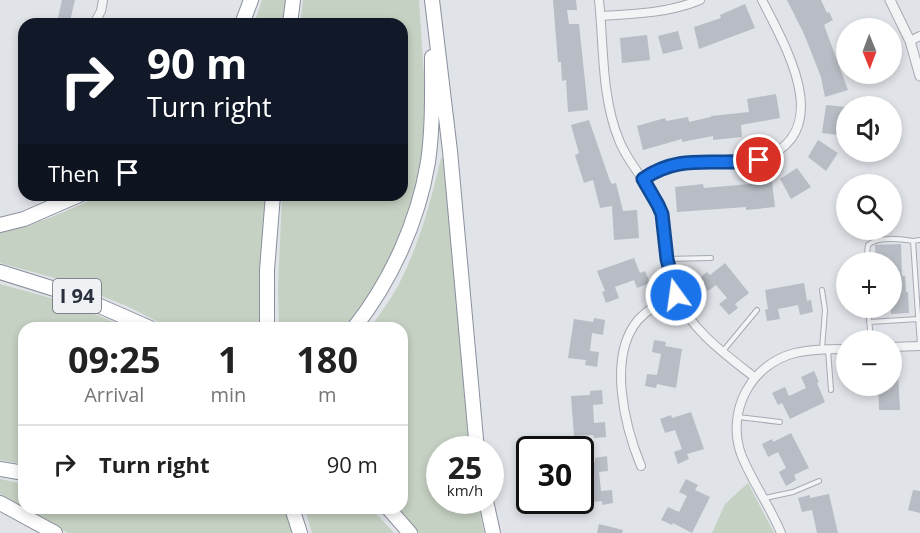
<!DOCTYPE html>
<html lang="en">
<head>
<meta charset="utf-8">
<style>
	:root { --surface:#fff; --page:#f6f6f6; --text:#222; --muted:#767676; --line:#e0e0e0 }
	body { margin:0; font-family:"Open Sans",sans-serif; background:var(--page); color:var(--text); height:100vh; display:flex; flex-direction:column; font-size:22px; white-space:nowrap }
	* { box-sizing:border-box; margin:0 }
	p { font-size:20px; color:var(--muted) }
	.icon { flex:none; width:33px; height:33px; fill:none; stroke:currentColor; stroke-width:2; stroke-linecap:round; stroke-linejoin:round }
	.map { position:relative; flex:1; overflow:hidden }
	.panel { position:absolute; left:18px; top:322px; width:390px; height:192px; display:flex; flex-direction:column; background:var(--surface); border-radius:18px; box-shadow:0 3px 9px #0003 }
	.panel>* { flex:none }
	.banner { position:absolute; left:18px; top:18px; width:390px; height:183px; border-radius:18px; box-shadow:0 3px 9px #0003; background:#111827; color:#fff; overflow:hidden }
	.needle { width:39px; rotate:179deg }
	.controls { position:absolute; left:836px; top:18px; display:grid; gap:12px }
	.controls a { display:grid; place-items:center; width:66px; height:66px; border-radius:50%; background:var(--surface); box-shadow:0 3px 9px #0003; font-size:30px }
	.speed { position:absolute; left:426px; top:436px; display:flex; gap:12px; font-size:30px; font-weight:700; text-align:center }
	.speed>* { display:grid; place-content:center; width:78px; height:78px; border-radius:50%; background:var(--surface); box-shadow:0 3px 9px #0003; line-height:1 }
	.speed small { font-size:15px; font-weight:400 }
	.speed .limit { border:3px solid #111; border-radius:9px; background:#fff; color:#111 }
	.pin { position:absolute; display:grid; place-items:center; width:51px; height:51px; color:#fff; margin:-26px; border:3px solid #fff; border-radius:50%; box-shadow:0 2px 6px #0007 }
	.me { position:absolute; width:66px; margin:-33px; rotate:346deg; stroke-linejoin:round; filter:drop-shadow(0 0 4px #0008) }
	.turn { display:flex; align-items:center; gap:21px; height:126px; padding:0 30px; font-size:27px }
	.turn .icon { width:78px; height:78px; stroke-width:2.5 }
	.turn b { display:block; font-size:42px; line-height:51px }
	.then { display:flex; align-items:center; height:57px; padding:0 30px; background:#0003; gap:12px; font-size:22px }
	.eta { display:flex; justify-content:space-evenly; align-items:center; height:102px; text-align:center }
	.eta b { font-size:36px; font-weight:700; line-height:42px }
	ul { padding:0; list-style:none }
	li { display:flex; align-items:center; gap:18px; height:78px; padding:0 30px; border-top:2px solid var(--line) }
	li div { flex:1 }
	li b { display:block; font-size:22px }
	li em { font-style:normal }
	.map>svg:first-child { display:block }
	.green { fill:#c5d1c2 }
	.building { fill:#b8bcc4 }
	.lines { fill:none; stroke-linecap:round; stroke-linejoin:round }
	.service-casing { stroke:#a6aab1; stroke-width:6 }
	.minor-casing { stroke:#a6aab1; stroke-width:10 }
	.tertiary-casing { stroke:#a6aab1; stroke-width:11 }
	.motorway-casing { stroke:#898f9d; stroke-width:16 }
	.service { stroke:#f2f4f6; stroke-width:4 }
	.minor { stroke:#f2f4f6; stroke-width:8 }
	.tertiary { stroke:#f2f4f6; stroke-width:9 }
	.motorway { stroke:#fff; stroke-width:14 }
	.route-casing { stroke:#114b97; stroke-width:15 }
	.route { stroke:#1a73e8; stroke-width:10 }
	.labels { text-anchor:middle; stroke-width:4.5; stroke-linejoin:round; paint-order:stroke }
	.shield { fill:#eff1f5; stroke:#656a74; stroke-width:1.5 }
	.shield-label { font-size:20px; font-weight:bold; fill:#2a303d }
</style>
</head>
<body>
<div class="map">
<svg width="920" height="533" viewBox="0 0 920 533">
	<rect width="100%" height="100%" fill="#e0e3e8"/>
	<path class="green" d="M262,0H286L284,24H254Z
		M303,0H419L424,77L427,78L426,135L418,183L405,228L380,280L347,328H279L278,288L282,195H402V24H300Z
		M441,158H446L472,450H440V501H478L484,533H419L398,509L402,508V328H370C380,314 392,298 400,282C420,242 431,201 441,158Z
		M100,195H267L262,276V328H170L129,307L62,280L0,263V233C36,224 68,212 100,195Z
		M0,284L65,302L129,328H24V464L0,460Z
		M0,479L24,484V508L0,494Z
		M748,483L774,533H712L725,504Z
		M25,509H288L294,533H68Z
		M305,509H372L394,533H312Z"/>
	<path class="building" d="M62,0H75L70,21L58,18Z
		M553,0H576L577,10H567L569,24H579L588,110L568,112L566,80L562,81L561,62H558Z
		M787,0H821L827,13L829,12L833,20L824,25L848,90L825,97L821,77L804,34Z
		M745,4L755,28L699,49L694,27L721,18L720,15Z
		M678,31L683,49L663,54L658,36Z
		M647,35L650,60L622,63L620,38Z
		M776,94L780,118L741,125L742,137L713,140V136L682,142V139L643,150L637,126L665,118L666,121L688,117L689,122L711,117V116L749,112L747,99Z
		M826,105L846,107V136L822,133Z
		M589,120L610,181L612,184L616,183L623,211L637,210L639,238L614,240L612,206L600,208L593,180L584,183L575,155L579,153L571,125Z
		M818,140L838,153L826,171L808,157Z
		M797,168L811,187L791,199L780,179Z
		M772,182L775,207L746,210V207L677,212L675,187L703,184L704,188Z
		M901,244L902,276H905L906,292H908L909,313L891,314V262H876L875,245Z
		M634,258L640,273L645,271L650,283L637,288L634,280L615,287L619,298L606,303L602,292L605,291L597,271Z
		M725,263L749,293L735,304L738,308L729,315L719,304L727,298L716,285L708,291L698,279L707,272L710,275Z
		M804,283L807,301L811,300L813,312L800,315L798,305L778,309L780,319L767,321L765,310L768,309L765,290Z
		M594,318L605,320L603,335L592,333L590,351L599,352L597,367L585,365L586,360L568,358L574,319L593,322Z
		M654,340L666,342L665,346L682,349L676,388L657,384L656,388L645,386L647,374L657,375L661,354L652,352Z
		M814,371L819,382L817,383L825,402L790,419L782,403L778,405L772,393L785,387L789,396L806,388L801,377Z
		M891,373H898L900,410H879L878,386H891Z
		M602,390L603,404L593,405L594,423L605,422L606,437L594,438L593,435L574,436L571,396L590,395V391Z
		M691,412L704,449L687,454L689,459L678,464L674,452L682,449L675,430L665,433L660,419L671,415L672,418Z
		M791,433L809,468L794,475L796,480L786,486L779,472L786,468L778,452L768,457L762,444L772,439L773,442Z
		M607,456L608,471L599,472L601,491L612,490L613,503L602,505V501L582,503L580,464L595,462V458Z
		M686,479L698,485L695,490L710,497L692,533L673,523L672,525L661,520L668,507L679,512L687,496L679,492Z
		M913,490L920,491V513L908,510Z
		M829,494L838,533H817L812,510L802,512L798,498L810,495V498Z
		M599,524L623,530L622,533H597Z"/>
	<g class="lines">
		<g class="service-casing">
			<path id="service" d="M920,240L913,241L920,345
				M667,259L711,258
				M866,262L868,245C878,236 900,239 913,241
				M822,290L825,310L822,349
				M868,308L871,340
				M869,322L919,319
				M828,349L831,390
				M723,351L757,310
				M738,417L780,422
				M765,498L793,492L819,481"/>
		</g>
		<g class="minor-casing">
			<path id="minor" d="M599,0C604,46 601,96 619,140C628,164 648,182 659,206C667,224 664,245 668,264C670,274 672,285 676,295C691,330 725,354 754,377
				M601,16C635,14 668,13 700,0
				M94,24L101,11L103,0
				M910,41L920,36
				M643,179C683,152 715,167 759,160C837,134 787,49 762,0
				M891,347L920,346
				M641,466C625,427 607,357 638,320C649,308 662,302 676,295
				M781,533C770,506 751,480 741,454C726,411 751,364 795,353C812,349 829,349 846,349"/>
		</g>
		<g class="tertiary-casing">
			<path id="tertiary" d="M890,0L910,41L920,76"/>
		</g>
		<g class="motorway-casing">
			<path id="motorway" d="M432,0L450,151L477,450
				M242,24L251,0
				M290,24L293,0
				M0,225L24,219L79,195
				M0,272L77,296L150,328
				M267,328V270L273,195
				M354,328C391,281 418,222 428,162C433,127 432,92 432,57
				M0,469L24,473
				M486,501L493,533
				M0,503L55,533
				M292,508L300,533
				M388,508L410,533"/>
		</g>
		<use href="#service" class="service"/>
		<use href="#minor" class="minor"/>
		<use href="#tertiary" class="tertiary"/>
		<use href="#motorway" class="motorway"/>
	</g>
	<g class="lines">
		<g class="route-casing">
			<path id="route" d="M676,295L667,259L662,214L658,205L643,179C682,152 715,167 759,160"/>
		</g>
		<use href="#route" class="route"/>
	</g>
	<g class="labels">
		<rect class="shield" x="53" y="279" width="48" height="34" rx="4.5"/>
		<g class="shield-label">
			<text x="77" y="303">I 94</text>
		</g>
	</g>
</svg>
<div class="controls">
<a><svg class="needle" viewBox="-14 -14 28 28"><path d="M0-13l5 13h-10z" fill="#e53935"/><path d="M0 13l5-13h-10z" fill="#767676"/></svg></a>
<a><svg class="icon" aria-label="sound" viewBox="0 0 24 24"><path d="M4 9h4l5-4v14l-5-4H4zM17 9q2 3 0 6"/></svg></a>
<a><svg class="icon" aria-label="search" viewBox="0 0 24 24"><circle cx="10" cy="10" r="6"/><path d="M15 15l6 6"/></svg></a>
<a>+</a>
<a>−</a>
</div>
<div class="speed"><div>25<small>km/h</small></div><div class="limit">30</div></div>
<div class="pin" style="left:759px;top:160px;background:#d93025"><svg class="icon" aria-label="arrive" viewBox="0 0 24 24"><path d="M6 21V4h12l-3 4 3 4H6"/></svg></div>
<svg class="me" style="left:676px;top:295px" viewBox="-20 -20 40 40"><circle r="17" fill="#1a73e8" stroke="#fff" stroke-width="3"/><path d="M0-11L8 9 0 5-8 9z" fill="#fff"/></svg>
<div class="banner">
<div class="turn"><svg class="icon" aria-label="right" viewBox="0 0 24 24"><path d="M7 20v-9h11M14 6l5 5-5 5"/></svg><div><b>90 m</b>Turn right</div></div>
<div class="then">Then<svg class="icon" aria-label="arrive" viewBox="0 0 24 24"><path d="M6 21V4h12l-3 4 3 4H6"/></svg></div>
</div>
<section class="panel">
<div class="eta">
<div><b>09:25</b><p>Arrival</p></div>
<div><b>1</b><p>min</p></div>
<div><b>180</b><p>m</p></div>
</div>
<ul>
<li><svg class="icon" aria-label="right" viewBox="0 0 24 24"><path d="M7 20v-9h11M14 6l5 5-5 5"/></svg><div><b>Turn right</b></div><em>90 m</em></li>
</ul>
</section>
</div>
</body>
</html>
